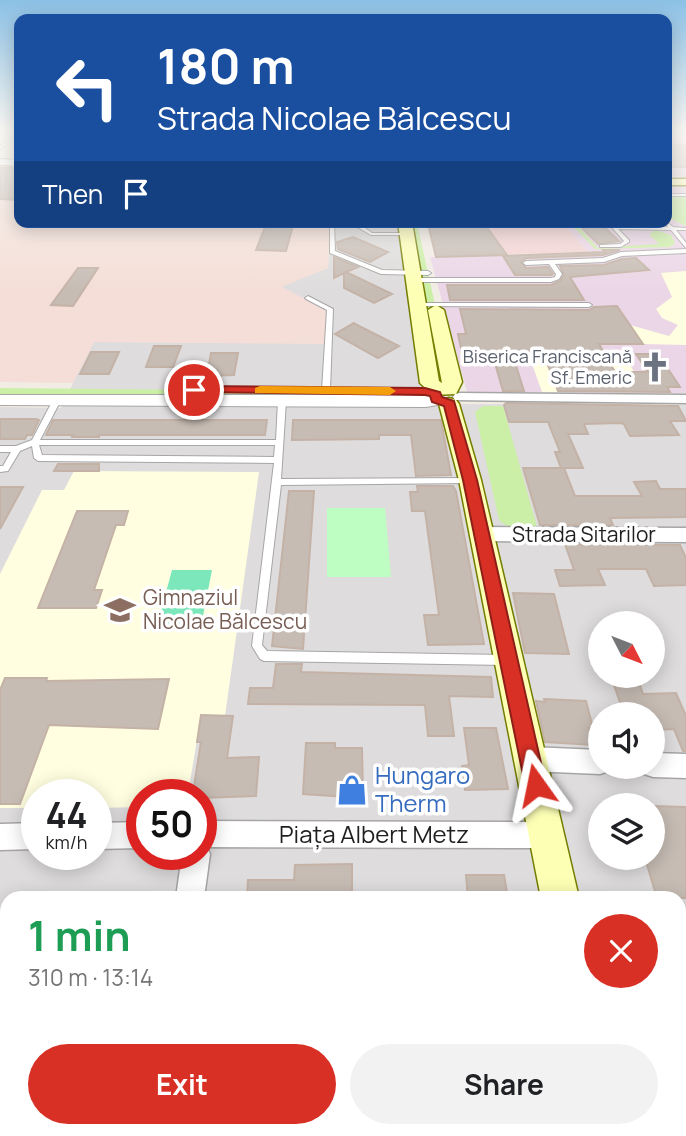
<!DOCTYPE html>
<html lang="en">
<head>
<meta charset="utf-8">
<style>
	:root { --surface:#fff; --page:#f2f2f2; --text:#202124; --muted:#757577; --accent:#d93025 }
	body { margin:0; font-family:Manrope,sans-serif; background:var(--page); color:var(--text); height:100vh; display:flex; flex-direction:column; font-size:26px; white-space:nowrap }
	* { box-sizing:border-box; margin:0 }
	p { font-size:23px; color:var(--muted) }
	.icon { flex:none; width:38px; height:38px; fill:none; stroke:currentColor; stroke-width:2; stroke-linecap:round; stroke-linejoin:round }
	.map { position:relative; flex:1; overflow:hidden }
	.details { position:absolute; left:0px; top:891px; width:686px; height:247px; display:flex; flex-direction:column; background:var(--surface); border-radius:21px 21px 0 0; box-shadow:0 4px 18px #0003 }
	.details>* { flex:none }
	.banner { position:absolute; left:14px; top:14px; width:658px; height:214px; border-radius:14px; box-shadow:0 4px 18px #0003; background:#1a4fa0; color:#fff; overflow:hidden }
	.needle { width:46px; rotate:132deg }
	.buttons { position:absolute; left:588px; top:611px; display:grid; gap:14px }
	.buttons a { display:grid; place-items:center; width:77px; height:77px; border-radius:50%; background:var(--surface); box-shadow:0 4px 18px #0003; font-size:35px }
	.speed { position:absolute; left:21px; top:779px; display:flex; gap:14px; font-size:35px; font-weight:700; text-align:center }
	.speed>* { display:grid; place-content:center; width:91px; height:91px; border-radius:50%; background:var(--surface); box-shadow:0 4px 18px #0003; line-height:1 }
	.speed small { font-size:18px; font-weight:400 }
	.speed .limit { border:10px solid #d22; background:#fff; color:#111 }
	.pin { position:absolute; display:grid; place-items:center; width:60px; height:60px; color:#fff; margin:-30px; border:4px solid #fff; border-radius:50%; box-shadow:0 2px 7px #0007 }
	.me { position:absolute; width:77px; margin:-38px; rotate:348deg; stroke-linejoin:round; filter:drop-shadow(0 0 5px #0008) }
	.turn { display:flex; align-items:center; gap:24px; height:147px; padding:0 28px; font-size:32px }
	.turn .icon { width:91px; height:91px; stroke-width:2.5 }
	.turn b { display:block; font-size:49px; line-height:60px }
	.then { display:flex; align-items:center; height:66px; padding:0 28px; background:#0003; gap:14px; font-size:26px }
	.round { display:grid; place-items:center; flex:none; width:74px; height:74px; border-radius:37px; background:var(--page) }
	.headline { display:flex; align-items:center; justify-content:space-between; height:119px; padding:0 28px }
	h1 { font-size:42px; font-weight:700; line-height:52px; color:#1e9e55 }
	.primary-button { display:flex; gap:14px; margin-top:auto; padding:14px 28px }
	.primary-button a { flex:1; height:80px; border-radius:42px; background:var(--accent); color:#fff; font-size:28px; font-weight:700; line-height:80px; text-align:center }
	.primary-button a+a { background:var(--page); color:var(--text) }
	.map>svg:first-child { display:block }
	.residential { fill:#dedcdc; fill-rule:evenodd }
	.commercial { fill:#f3d3d3 }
	.industrial { fill:#ebd6e7 }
	.education { fill:#fffee0 }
	.military { fill:#f4ded7 }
	.grass { fill:#ccefa7 }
	.park { fill:#bffec2 }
	.pitch { fill:#7ce7bb }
	.building { fill:#c6bcb4; stroke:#c4b2a6; stroke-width:2 }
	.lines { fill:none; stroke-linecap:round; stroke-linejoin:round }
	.service-casing { stroke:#a6a6a6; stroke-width:2 }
	.minor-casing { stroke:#a6a6a6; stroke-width:3 }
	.tertiary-casing { stroke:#a6a6a6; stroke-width:2 }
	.secondary-casing { stroke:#737d00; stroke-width:3 }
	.service { fill:#fff; fill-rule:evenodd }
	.minor { fill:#fff; fill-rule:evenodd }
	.tertiary { fill:#fff; fill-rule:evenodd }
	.secondary { fill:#fdffb5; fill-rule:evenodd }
	.route { fill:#d93025; stroke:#8d1f18; stroke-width:2 }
	.slow { fill:#f59e0b }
	.labels { text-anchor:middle; stroke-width:7; stroke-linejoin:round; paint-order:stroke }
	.far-worship-label { font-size:18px; fill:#5b616d; stroke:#fff; text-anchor:end }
	.street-label { font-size:21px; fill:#1f1f1f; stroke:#fff }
	.education-label { font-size:21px; fill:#785e54; stroke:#fff; text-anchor:start }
	.near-shop-label { font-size:24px; fill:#366cbe; stroke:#fff; text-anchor:start }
	.near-street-label { font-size:24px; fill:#1f1f1f; stroke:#fff }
</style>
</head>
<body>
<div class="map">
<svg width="686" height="1136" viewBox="0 0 686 1136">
	<rect width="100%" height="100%" fill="#f1ede5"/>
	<path class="residential" d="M330,222H397L425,404L686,405V1136H0V407L61,408L93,342L325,343L282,286L328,268ZM600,623H653V676H600ZM600,714H653V766H600ZM37,794H96V854H37ZM142,794H201V854H142ZM600,805H653V858H600ZM7,898H679V1130H7Z"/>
	<path class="commercial" d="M483,222H562L589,252L506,254Z"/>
	<path class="industrial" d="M667,132H686V177L667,176Z
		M667,186L686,187V393L467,392L430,257L588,252L562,222H667Z"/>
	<path class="education" d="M686,271V345L643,344L630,325L669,336L678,325L662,318L656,309L672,297L661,273Z
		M528,353H623L646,392H542Z
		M74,471L259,472L225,716H201L188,794H142V807L96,808V794H37V808H0V574L42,490H64Z"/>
	<path class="military" d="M0,164L19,165V222H330L328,268L282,287L326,310L325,344L94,342L73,383L0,382Z"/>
	<path class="grass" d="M669,196H686V226L667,217V199L671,198Z
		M405,222L417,223L452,382L430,383Z
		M569,222H574L598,248L659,244L649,234L656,230L671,235L675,243L670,247L595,249Z
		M0,388L425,392L426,402L0,400Z
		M483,406H503L537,527C523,527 509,531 499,520L475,412Z"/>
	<path class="park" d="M327,508H385L391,577H327Z"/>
	<path class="pitch" d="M172,570H212L201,626H157Z"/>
	<path class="building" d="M667,144L686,145V167H667Z
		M0,168H19V200L0,199Z
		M267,222H294L286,251L256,250Z
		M576,222H599L619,241L598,244Z
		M484,223L507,255L436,257L428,224Z
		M353,237L388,252L370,262L338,249L337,242Z
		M603,250H620L603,255L526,258L521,262L526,268L548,267L553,274L551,275H515L503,256L605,252Z
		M334,257L358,267L346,272L392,294L374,303L344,288V273L334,278Z
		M636,258L649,270L570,277L584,300H450L447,285H551L560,281L564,275L560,266L604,265L622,259Z
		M78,268H98L73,306L51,305Z
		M617,306L643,344H599L615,372H648L636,354H658L680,387H667L670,392L558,391L543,353H512L524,391H503L492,353H462L458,334H466L460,309L589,310L594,307Z
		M354,323L361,327L399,346L378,358L335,334Z
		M154,346H181L173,367H146Z
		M91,352H119L109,374H80Z
		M211,353H238L234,375L207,376Z
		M506,403L678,406L686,421H670L679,435L630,436L624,424L620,423L584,424L588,434H568L583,468H564L575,496H642L634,482L656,481L660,489H686V517L610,518L613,525H540L523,468H561L555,452H560L548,422H509L504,405Z
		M0,419H36L39,420L32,435H27L25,439H0Z
		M53,420H267L265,435H99V437H72L73,435H46Z
		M293,420H441L451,475L416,476L411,435H379V439L292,440Z
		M58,464H99V471H54Z
		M417,486H453L456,491L484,644L428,645L424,615H439L425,511H412L410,492H418Z
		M0,487H23L0,529Z
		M289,491H314L303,649L272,646Z
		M77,511H128L124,525H116L94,590H102L96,608H38Z
		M565,544L680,545L686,558V585L654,586L646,569H598L605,585L560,586L555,570H574Z
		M513,593L554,594L569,654L525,653Z
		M276,664H302L301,672L491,677L493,697L449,696L454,736H428L425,705L248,704L250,688H273Z
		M5,678H47L46,681L169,679L158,729L49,725L20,804H0V690Z
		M614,685H640L643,694L676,693L686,716V751H683L674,729L653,730V714H624Z
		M544,699L586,701L593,728H589L593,745L545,742L536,701L545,702Z
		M201,715L233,716L227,758L259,757L256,796L201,798L199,792H193L201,742H197Z
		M464,728H496L508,789L465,790L462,766L469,765Z
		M306,743H335V748H362L363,798L303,794Z
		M653,806L686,807V898H657L645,858H653Z
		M352,864V898H247L248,880H294L295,865Z
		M466,875H504L508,898H468Z"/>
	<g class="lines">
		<g class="service-casing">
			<path id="service" d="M19,136V138L0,149V146Z
				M667,194H686V196H667Z
				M330,222H334L335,251L382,270L428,271L431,273L428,275L381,274L330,253Z
				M607,222H612L615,226L668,227L667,225L669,224L673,227L686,228V230H676L686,243V248L671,230L618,229L629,240V242L621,247H600V245L620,244L624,241Z
				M354,223H358L372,233H407L409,234L407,235H371L354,225Z
				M686,249V253L622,256L604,262L555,264L562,274L559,279L551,282H414L411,280L414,278H551L555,277L556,274L549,264L526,265L523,263L526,261L603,258L621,252Z
				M308,296L333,309L330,390L326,392L322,390L327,310L306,299L305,298Z
				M418,303H589L592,305L589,307L416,306V304Z
				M54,398H60L61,400L40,440H276L278,401L282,399L286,401L281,479L472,478L473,480L472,482L469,483L281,485L262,645L267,651L505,655L509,657L510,660L509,663L505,665L264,661L260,659L252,646L274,463L38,461L34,458L32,446L20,451L8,471L0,472V466H3L11,452H0V446H16L32,440ZM39,445H275L274,457L42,455Z"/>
		</g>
		<g class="minor-casing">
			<path id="minor" d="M460,393L686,395V403L455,400L453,397L455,394Z
				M482,527L686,528V542L482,541L476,539L473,534L476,529Z
				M530,747L600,750V766H610L609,771L600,774L530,771L521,768L518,759L521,750Z
				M653,753L686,754V778L653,777L644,774L641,766H653Z
				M201,821L547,822L556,826L560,835L556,844L547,848L207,847L210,854L204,898H176L182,854H201Z
				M142,822V848L96,849V823Z
				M37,823V849L0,850V824Z
				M679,922H686V952H679Z
				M139,1130H174V1136H138Z"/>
		</g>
		<g class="tertiary-casing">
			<path id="tertiary" d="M0,159L19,160V166L0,165Z
				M0,395H437L446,400L443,404L426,407L0,405Z"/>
		</g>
		<g class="secondary-casing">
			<path id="secondary" d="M667,179H686V185H667Z
				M398,222H412L439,381L442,383L428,310L436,305L444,310L462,382L456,394L433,395L420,383Z
				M449,398L456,400L459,404L481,480L579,898H541L459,480L439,404L442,400Z
				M585,1130H633L634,1136H586Z"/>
		</g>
		<use href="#service" class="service"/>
		<use href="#minor" class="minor"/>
		<use href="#tertiary" class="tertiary"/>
		<use href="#secondary" class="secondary"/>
	</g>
	<linearGradient id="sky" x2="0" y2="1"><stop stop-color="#8cc1e6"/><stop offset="0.45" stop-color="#f9f7f3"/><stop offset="1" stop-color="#f9f7f3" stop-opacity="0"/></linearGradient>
	<rect width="686" height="291" fill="url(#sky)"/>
	<path class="route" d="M194,386L425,388L440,392L442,397L454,401L477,480L546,785L543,792L536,795L528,792L525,785L463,480L444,406L432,402L430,396L425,395L190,392V387Z"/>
	<path class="slow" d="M260,386L390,387L396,391L390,395L255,393V388Z"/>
	<defs>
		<g id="church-bare" transform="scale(2.415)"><path d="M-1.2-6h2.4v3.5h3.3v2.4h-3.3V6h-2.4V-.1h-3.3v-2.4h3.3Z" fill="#6b7280" stroke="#fff" stroke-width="2.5" paint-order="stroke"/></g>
		<g id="school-bare" transform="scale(2.415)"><path d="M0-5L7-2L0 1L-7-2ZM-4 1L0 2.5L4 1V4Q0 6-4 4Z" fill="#8d6e63" stroke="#fff" stroke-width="2.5" paint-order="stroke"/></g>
		<g id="shop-bare" transform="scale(2.415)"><path d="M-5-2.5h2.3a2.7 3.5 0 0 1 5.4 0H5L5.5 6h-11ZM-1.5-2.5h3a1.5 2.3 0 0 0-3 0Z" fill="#3f7fe0" stroke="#fff" stroke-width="2.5" paint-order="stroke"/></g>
	</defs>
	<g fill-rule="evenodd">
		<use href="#church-bare" x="655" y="367"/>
		<use href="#school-bare" x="120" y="610"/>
		<use href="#shop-bare" x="352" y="790"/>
	</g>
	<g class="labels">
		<g class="far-worship-label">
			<text x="632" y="363">Biserica Franciscană<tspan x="632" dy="21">Sf. Emeric</tspan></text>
		</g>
		<g class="street-label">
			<text x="584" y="542">Strada Sitarilor</text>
		</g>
		<g class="education-label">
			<text x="143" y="605">Gimnaziul<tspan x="143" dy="24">Nicolae Bălcescu</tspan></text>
		</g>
		<g class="near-shop-label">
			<text x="375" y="784">Hungaro<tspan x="375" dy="28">Therm</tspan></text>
		</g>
		<g class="near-street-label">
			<text x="374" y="843">Piața Albert Metz</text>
		</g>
	</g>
</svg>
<div class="buttons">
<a><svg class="needle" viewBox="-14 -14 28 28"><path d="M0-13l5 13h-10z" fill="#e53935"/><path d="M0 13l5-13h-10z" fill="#757577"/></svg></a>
<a><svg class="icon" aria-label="sound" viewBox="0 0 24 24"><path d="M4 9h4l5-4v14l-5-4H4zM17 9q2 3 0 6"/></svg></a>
<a><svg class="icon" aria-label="layers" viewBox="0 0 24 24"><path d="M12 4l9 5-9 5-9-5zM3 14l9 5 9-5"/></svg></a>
</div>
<div class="speed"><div>44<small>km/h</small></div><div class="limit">50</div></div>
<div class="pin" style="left:194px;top:390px;background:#d93025"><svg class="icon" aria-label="arrive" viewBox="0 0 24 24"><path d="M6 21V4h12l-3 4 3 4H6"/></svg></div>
<svg class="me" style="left:536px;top:785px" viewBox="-20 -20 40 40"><path d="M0-17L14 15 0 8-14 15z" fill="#d93025" stroke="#fff" stroke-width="4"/></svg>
<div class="banner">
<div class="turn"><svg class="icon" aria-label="left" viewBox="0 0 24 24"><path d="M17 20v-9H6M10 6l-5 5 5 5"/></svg><div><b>180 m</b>Strada Nicolae Bălcescu</div></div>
<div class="then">Then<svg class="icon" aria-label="arrive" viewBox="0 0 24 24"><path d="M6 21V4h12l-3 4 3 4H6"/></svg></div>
</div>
<section class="details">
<div class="headline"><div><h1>1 min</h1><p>310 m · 13:14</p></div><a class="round" style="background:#d93025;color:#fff"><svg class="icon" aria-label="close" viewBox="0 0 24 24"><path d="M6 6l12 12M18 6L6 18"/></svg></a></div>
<div class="primary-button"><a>Exit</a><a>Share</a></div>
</section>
</div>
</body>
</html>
